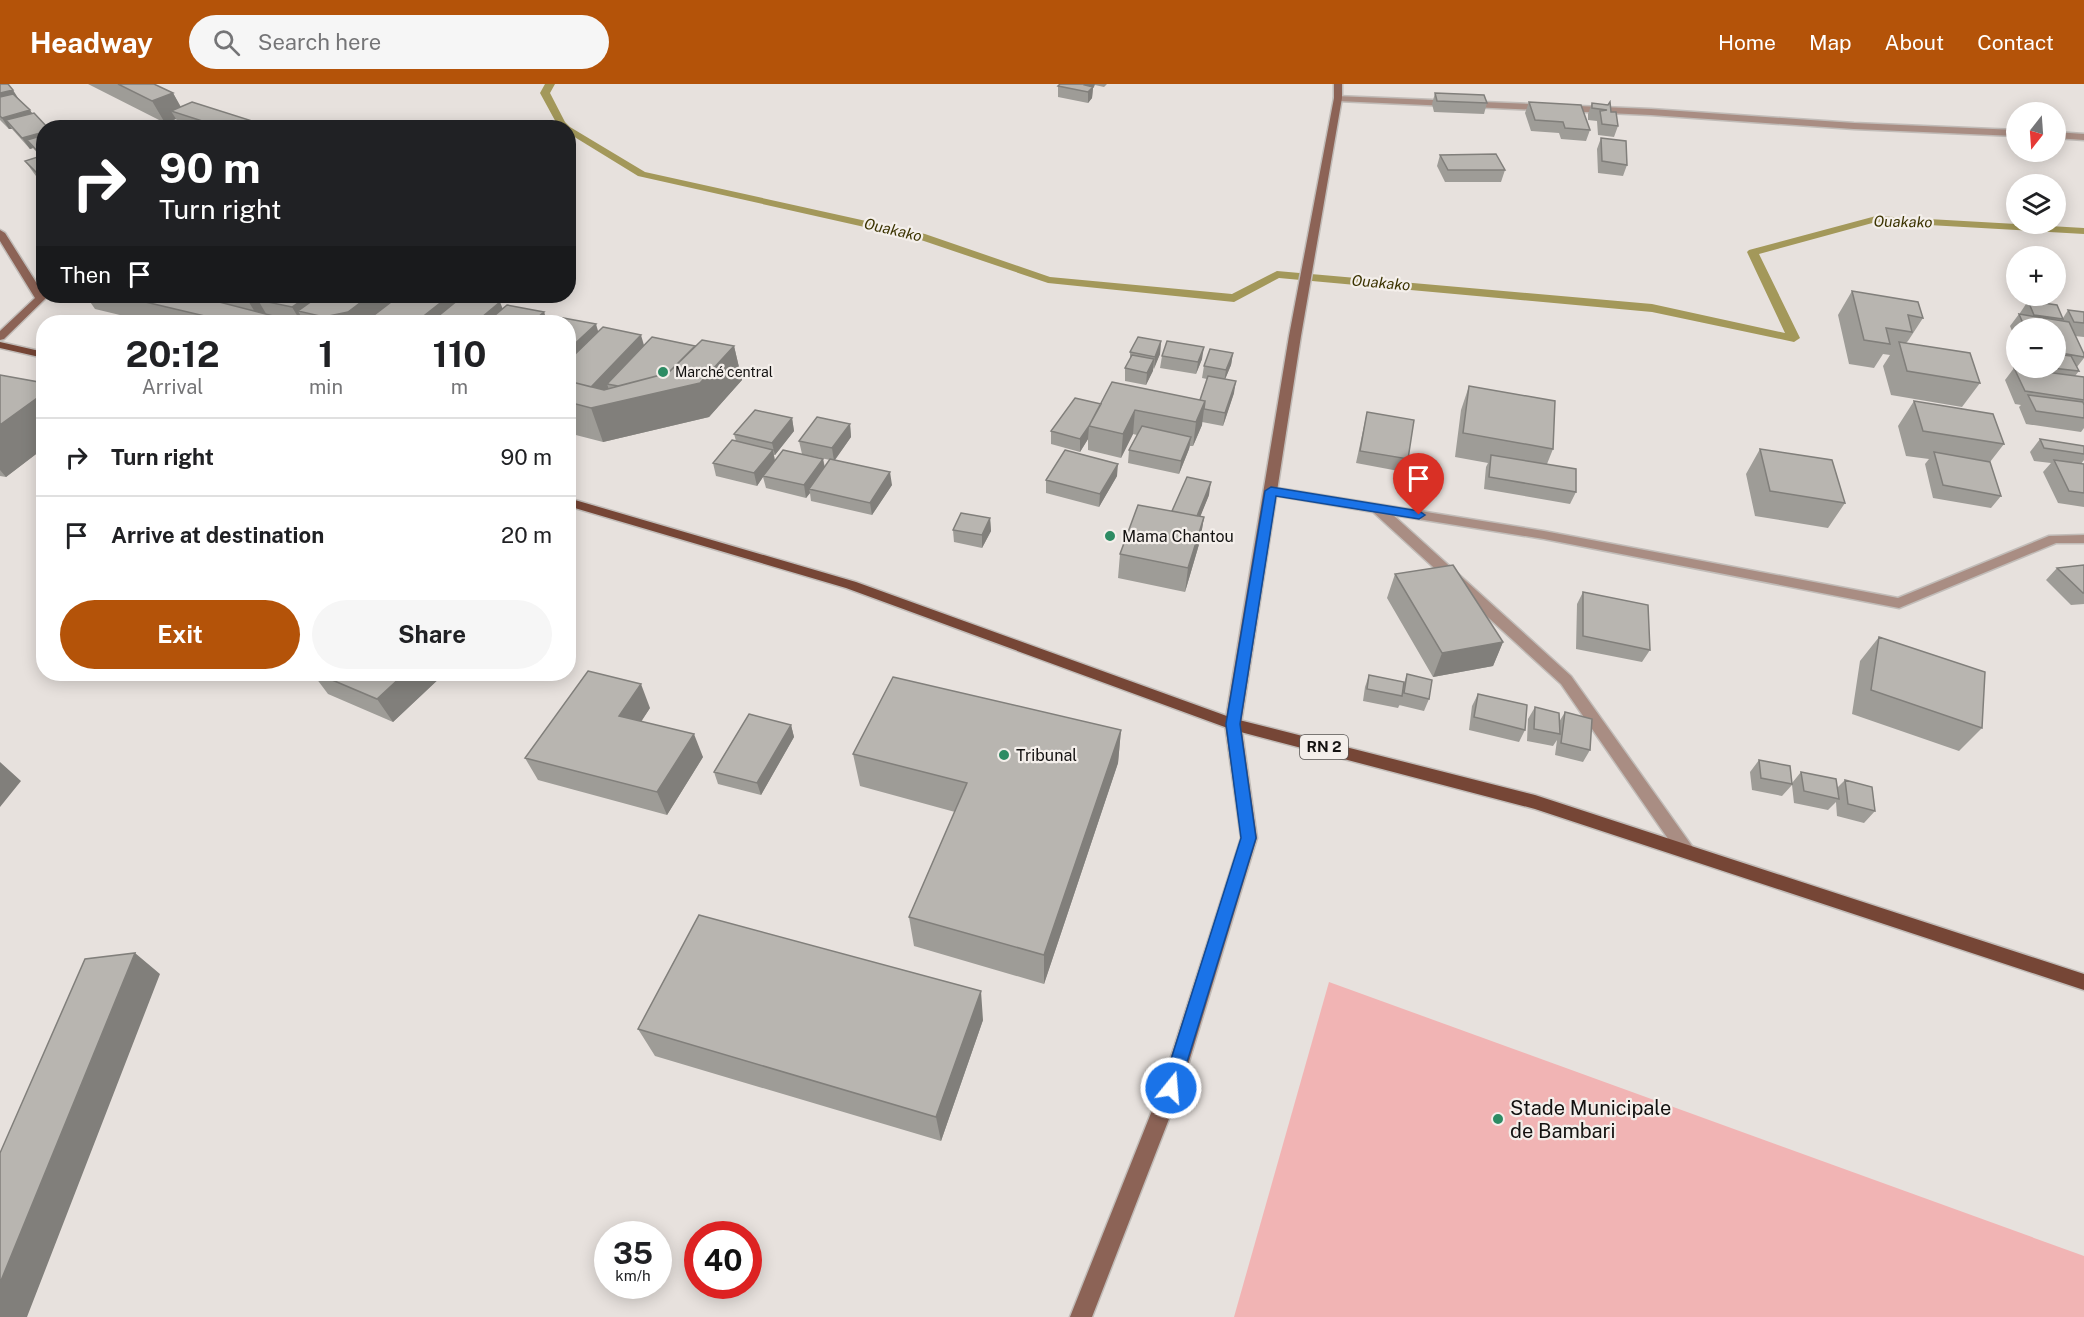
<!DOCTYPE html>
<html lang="en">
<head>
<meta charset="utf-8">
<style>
	:root { --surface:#fff; --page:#f6f6f6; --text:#202124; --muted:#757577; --line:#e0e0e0; --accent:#b45309 }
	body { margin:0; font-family:"Public Sans",sans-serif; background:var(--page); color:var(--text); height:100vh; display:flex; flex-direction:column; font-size:22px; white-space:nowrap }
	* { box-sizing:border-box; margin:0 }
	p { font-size:20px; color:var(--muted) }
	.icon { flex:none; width:33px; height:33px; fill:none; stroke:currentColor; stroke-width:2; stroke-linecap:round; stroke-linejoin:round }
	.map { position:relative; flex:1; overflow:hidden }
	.details { position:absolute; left:36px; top:231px; width:540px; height:366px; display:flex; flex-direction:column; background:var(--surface); border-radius:24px; box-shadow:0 3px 15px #0003 }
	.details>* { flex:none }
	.guide { position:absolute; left:36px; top:36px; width:540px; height:183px; border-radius:24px; box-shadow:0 3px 15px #0003; background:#202124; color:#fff; overflow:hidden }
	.needle { width:39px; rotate:197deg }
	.fabs { position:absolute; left:2006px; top:18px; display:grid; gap:12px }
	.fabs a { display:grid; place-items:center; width:60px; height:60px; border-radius:50%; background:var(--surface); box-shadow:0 3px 15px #0003; font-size:30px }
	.speed { position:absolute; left:594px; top:1137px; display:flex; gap:12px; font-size:30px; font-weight:700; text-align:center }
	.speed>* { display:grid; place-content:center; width:78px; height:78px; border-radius:50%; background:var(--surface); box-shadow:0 3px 15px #0003; line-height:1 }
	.speed small { font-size:15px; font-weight:400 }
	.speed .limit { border:9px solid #d22; background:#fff; color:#111 }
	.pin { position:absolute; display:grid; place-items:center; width:51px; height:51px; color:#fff; margin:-62px -26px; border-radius:50% 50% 50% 0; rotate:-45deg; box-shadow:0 0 6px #0007 }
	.pin .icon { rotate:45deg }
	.me { position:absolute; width:66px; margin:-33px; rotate:17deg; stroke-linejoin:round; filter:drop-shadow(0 0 4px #0008) }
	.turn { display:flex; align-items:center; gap:21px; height:126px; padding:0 24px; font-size:27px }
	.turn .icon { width:78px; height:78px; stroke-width:2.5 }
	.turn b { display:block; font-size:42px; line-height:51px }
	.then { display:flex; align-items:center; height:57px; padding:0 24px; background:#0003; gap:12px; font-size:22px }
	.eta { display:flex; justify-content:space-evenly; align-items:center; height:102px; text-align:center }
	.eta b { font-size:36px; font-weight:700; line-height:42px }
	.action { display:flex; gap:12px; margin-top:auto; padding:12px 24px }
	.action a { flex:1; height:69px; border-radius:36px; background:var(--accent); color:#fff; font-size:24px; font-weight:700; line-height:69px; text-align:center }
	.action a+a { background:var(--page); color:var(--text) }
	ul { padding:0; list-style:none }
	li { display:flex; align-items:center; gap:18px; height:78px; padding:0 24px; border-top:2px solid var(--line) }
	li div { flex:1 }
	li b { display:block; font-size:22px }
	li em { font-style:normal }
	header { display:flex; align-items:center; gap:36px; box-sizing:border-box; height:84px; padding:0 30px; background:var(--accent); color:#fff }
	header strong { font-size:28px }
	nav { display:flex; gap:33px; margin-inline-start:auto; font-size:21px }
	.search { width:420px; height:54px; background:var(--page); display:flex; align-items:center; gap:15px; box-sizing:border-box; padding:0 21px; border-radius:33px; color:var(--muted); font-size:22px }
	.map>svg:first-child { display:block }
	.green { fill:#f1b4b4 }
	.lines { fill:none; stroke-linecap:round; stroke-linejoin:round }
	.stream { fill:#a3985a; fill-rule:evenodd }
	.street-casing { stroke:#c1bcb8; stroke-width:3 }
	.secondary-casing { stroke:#c1bcb8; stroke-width:3 }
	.primary-casing { stroke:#c1bcb8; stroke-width:3 }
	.street { fill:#a98d83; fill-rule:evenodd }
	.secondary { fill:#8c6356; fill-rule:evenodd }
	.primary { fill:#764636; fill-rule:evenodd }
	.wall { fill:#9e9c97 }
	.shaded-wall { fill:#817f7b }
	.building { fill:#b8b5b0; stroke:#817f7b; stroke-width:1.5 }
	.route { fill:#1a73e8; stroke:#114b97; stroke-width:1.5 }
	.poi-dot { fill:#2d8b63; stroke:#f4efeb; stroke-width:2 }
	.labels { text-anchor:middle; stroke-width:4.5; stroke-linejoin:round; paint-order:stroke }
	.far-poi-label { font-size:14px; fill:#141211; stroke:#f4efeb; text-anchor:start }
	.far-water-label { font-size:15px; font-style:italic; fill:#3b3300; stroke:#f4efeb }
	.shield { fill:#f4efeb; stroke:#575452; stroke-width:1.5 }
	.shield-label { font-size:15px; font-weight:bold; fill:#141211 }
	.poi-label { font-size:16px; fill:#141211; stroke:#f4efeb; text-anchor:start }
	.near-poi-label { font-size:20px; fill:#141211; stroke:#f4efeb; text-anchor:start }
</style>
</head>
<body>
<header>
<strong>Headway</strong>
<div class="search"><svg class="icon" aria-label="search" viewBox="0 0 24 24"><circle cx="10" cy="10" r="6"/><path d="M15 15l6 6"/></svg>Search here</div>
<nav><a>Home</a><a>Map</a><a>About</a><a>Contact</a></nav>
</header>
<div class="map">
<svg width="2084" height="1233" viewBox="0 0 2084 1233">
	<rect width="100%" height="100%" fill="#e7e1dd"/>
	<path class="green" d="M1329,898L2084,1172V1233H1234Z"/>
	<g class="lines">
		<path class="stream" d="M545,0H555L550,9L565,38L570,43L645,88L925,150L1050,193L1232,210L1277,187L1652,220L1785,249L1747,168L1749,166L1876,132L2084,144V150L1876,138L1759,170L1800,254L1794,258L1652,228L1279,194L1234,218L1048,199L918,155L638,92L568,49V44L558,42L540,9Z"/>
		<g class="street-casing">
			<path id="street" d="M1335,12L1651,25L1854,39L2016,46V52L1854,45L1651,31L1338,17L1334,14Z
				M2055,48L2084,50V56L2055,54Z
				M1271,403L1544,447L1898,514L2049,452L2084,451V459H2056L1899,524L1544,455L1393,431L1571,592L1692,762L1694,767L1692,772L1686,774L1680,772L1561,600L1373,428L1266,410L1265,407L1266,404Z"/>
		</g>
		<g class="secondary-casing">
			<path id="secondary" d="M1334,0H1342V14L1301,252L1241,640L1257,754L1181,1004L1092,1233H1070L1161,1004L1241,754L1225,640L1289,252L1334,14Z
				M0,146L5,149L46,214L4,255L0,256V247L35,214L0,157Z"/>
		</g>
		<g class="primary-casing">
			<path id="primary" d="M0,258L44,268V274L0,264Z
				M568,414L856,498L1235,635L1535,711L2084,890V906L1535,725L1233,646L846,504L568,422Z"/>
		</g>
		<use href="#street" class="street"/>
		<use href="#secondary" class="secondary"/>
		<use href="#primary" class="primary"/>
	</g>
	<path class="wall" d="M0,0L20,16L32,29L44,44V103L25,77L40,72L33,64L30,65L12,45H9L0,36Z
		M88,0H154L173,9L181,23L274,44H181L176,35L165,39Z
		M1060,0H1107L1104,3L1095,1L1093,4L1092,14L1088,19L1058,13V2Z
		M1435,9L1487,19L1484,30L1434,28L1432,20Z
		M1529,18L1590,46L1586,57L1561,55L1559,49L1531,47L1525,29Z
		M1592,19L1611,28L1618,42L1614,53L1598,51L1597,37L1588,36V30Z
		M1601,54L1627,81L1623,92L1598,89L1597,65Z
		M1440,71L1505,86L1501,98H1445L1437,82Z
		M1852,207L1923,234L1908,257L1906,259L1980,299L1962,323L1891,311L1883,282L1890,271L1883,270L1874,284L1849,280L1838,231Z
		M86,212H456L458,216L503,225L544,228L547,238H149L95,225Z
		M2028,217L2063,234L2068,226L2084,228V253L2075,252L2084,270V274L2077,283L2079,287L2075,292L2084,293V344L2081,348L2026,340L2019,323L2021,321L2015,320L2005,296L2014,284L2026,285L2025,284H2055V244H2016V257L2010,242L2019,230H2020V229Z
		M568,238L644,261L734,262L742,296L709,333L603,358L568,349Z
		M1161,257L1160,270L1146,301L1125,297V284L1130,275V268Z
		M1233,269L1231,281L1225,295L1234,309L1223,342L1202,338V341L1193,362H1190L1189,365L1179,390L1128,379L1129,366L1137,351L1133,350L1121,374L1088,366V355L1080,368L1051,360V347L1101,320L1200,316L1207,295L1202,294L1204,282Z
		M1162,272L1202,275L1196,290L1160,284Z
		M0,291L44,299V364L6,393L0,392Z
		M1469,302L1553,365L1547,380L1576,408L1570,420L1484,405L1486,383L1488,379L1455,373L1461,326Z
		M1914,317L2004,360L1990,378L2001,412L1991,424L1933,414L1925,380L1929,375L1906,372L1898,342Z
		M1367,328L1408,375L1404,388L1356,379Z
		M792,334L794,347L775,371H774L775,377L823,375L825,383L830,376L802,370L799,357L850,340L851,353L835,376L892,401L872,431L811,417L810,409L806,414L766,404L763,393L757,402L716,392L713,379L736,357L734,350Z
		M2040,355L2084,362V376L2081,380H2084V423L2058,419L2043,388L2051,379L2034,377L2030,368Z
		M1760,365L1845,419L1828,444L1755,432L1746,390Z
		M1117,392L1099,423L1046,409V396Z
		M1209,411L1200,432L1204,433L1200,457L1185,508L1118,494L1120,470L1172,427Z
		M990,434L991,447L982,464L954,458L953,446Z
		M2084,481V520L2071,521L2046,496L2057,484Z
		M1395,490L1503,558L1493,582L1433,593L1387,514Z
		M1583,508L1650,566L1642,578L1576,565L1577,520Z
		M1879,553L1982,644L1959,667L1852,630L1860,577Z
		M313,590H444L393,638L328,610Z
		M1407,590L1429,615L1424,627L1399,621L1400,620L1398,624L1363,617L1365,603L1369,591L1404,599Z
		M1478,610L1525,646L1519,658L1469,646L1472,622Z
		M1535,623L1559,638L1565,628L1590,666L1583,678L1555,671L1557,656L1553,662L1527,657L1528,635Z
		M650,624L641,637L703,673L667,731L538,696L525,674Z
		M791,641L794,653L761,711L718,700L714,688Z
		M1121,646L1118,679L1044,900L914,862L909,833L955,728L860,702L853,670Z
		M1759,676L1792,699L1801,688L1837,704L1845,696L1875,727L1864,739L1837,732L1836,718L1828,726L1794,719L1792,701L1782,712L1752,706L1750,688Z
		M983,936L941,1057L655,972L638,945Z"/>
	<path class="shaded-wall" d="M1087,0H1095L1093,4L1092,14L1088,19V8L1085,1Z
		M13,6L20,17L0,22V9Z
		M173,9L185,31L171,27L176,35L165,39L152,17Z
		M30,26L37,37L6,36L12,45H9L2,34Z
		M44,48V61L27,56L33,64L30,65L22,54Z
		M212,212H215L223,225L221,227Z
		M252,212H298L258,216L268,233L261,238L247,215Z
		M308,212H352L298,227L304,238H301L292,223Z
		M369,212H404L377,238H327L324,233Z
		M449,212H456L464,231L455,238H416Z
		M500,218L508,238H476Z
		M544,228L547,238H532Z
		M596,240L603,264L568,298V266Z
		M641,251L648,275L607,300L612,314L734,262L742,296L709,333L603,358L591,324V303Z
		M1161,257L1160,270L1154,285L1155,273Z
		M1204,263L1202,275L1196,290L1198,278Z
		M1233,269L1231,281L1224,298L1226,286Z
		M1154,275L1153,287L1146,301L1147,289Z
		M1236,297L1234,309L1223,342L1225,329Z
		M44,309V364L6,393L0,386V341Z
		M1205,317L1202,341L1193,362L1196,338Z
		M1135,326L1133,350L1121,374L1123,350Z
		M792,334L794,347L775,371L772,359Z
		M850,340L851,353L834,377L832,364Z
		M1089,342L1088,355L1080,368V355Z
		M1191,353L1189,365L1179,390L1181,377Z
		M773,366L775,378L763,392V393L757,402L754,389Z
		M823,375L825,387L809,405L810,409L806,414L804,401Z
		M1118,380L1117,392L1099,423L1100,410Z
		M890,388L892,401L872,431L870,419Z
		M1211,398L1209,411L1195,446L1197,433Z
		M1204,433L1200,457L1185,508L1188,484Z
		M990,434L991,447L982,464V451Z
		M1503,558L1493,582L1433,593L1442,569Z
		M404,590H444L393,638L377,615Z
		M641,600L650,624L630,655L619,632Z
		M791,641L794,653L761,711L757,699Z
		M1121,646L1118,679L1044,900V871Z
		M694,650L703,673L667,731L657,708Z
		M0,678L21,697L0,723Z
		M135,869L160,890L27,1233H0V1199Z
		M981,907L983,936L941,1057L936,1033Z"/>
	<path class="building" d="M0,0H8L13,6L0,9Z
		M118,0H154L173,9L152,17Z
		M1060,0H1087L1085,1L1093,3L1088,8L1058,2Z
		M1435,9L1484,11L1487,19L1437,17Z
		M13,10L30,26L2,34L0,32V13Z
		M192,18L274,44H224L171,27Z
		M1529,18L1581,21L1590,46L1565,44L1563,38L1535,36Z
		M1610,18L1611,28H1616L1618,42L1602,40L1600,27L1607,26L1592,24V19L1608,21Z
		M34,29L48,44H44V48L22,54L6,36Z
		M44,51V71L42,72L27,56Z
		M1601,54L1626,57L1627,81L1602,77Z
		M1496,70L1505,86H1448L1440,71Z
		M44,71V96L25,77Z
		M1852,207L1918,218L1923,234L1908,231L1912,248L1886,244L1890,260L1864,256Z
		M120,212H196L296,238H230Z
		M232,212H252L247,215Z
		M265,212H308L292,223L258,216Z
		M319,212H369L348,228L324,233L298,227Z
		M399,212H449L416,238H367L369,235Z
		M463,212H470L500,218L476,238H431Z
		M2028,217L2057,221L2063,235L2034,231Z
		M507,221L544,228L532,238H487Z
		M2068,226L2084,228V239L2074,238Z
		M2019,230L2069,238L2084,270V273L2055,268V244H2025Z
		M558,233L596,240L568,266V238H552Z
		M603,243L641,251L591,303L568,297V277Z
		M652,253L695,262L668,289L618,302L607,300Z
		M1138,253L1161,257L1155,273L1130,268Z
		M702,256L734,262L700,299L591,324L568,318V297L604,306L668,289Z
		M1167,257L1204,263L1198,278L1162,272Z
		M1899,258L1970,269L1980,299L1907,287Z
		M1210,265L1233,269L1226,286L1204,282Z
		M2055,270L2071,272L2079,287L2052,284H2055Z
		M1132,271L1154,275L1147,289L1125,284Z
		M2014,284L2084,293V316L2025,307Z
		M0,291L44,299V309L0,341Z
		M1208,292L1236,297L1225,329L1204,325L1205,317L1200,316Z
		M1112,298L1205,317L1196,338L1135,326L1123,350L1089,342Z
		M1469,302L1555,317L1553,365L1463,349Z
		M2028,311L2083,318L2084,321V334L2036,327Z
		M1075,314L1101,320L1089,342L1080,355L1051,347Z
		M1914,317L1993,330L2004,360L1923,347Z
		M755,326L792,334L772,359L734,350Z
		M1367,328L1414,336L1408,375L1360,367Z
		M817,333L850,340L832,364L799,357Z
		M1142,342L1191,353L1181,377L1129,366Z
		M2040,355L2084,362V370L2044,364Z
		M732,356L773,366L754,389L713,379Z
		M1760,365L1832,376L1845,419L1770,407Z
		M783,366L823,375L804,401L763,392Z
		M1065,366L1118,380L1100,410L1046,396Z
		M1934,368L1990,378L2001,412L1943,401Z
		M1491,371L1576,385V408L1489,393Z
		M830,375L890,388L870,419L809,405Z
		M2054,376L2084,380V409L2069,407Z
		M1187,393L1211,398L1197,432L1172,427Z
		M1138,421L1204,433L1188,484L1120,470Z
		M961,429L990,434L982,451L953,446Z
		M1453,481L1503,558L1442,569L1395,490Z
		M2084,481V509H2083L2057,484Z
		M1583,508L1648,521L1650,566L1583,552Z
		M1879,553L1985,588L1982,644L1871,606Z
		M588,587L641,600L619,632L694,650L657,708L525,674Z
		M318,590H404L377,615Z
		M1407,590L1432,596L1429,615L1404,609Z
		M1369,591L1404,598L1402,612L1367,605Z
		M893,593L1121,646L1044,871L909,833L967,699L853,670Z
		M1478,610L1527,621L1525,646L1474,633Z
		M1535,623L1559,629L1560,650L1534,645Z
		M1565,628L1592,635L1590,666L1561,659Z
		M749,630L791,641L757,699L714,688Z
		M1759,676L1790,682L1792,700L1761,694Z
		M1801,688L1836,695L1839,715L1804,707Z
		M1845,696L1872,703L1875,727L1848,720Z
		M699,831L981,907L936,1033L638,945Z
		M135,869L0,1199V1069L85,875Z"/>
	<path class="route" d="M1271,403L1419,427L1425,431L1419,435L1276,412L1240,640L1256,754L1179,1004L1177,1010L1171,1012L1165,1010L1162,1004L1241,754L1226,640L1265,407Z"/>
	<g class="poi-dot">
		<circle cx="663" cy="288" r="6"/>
		<circle cx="1110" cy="452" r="6"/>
		<circle cx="1004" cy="671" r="6"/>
		<circle cx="1498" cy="1035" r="6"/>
	</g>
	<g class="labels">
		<g class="far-poi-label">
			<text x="675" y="293">Marché central</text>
		</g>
		<g class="far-water-label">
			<text transform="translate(1903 138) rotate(1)" y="5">Ouakako</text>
			<text transform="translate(893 146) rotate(13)" y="5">Ouakako</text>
			<text transform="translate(1381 199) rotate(5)" y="5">Ouakako</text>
		</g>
		<rect class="shield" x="1300" y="651" width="48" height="24" rx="4.5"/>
		<g class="shield-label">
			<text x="1324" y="668">RN 2</text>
		</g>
		<g class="poi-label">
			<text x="1122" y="458">Mama Chantou</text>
			<text x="1016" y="677">Tribunal</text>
		</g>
		<g class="near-poi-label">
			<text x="1510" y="1031">Stade Municipale<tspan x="1510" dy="23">de Bambari</tspan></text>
		</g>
	</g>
</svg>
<div class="fabs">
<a><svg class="needle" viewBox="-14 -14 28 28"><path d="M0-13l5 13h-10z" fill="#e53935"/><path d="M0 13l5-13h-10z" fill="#757577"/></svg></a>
<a><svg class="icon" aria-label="layers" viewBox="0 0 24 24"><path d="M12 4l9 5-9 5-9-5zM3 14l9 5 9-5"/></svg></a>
<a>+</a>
<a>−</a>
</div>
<div class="speed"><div>35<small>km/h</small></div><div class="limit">40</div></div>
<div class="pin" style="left:1419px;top:431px;background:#d93025"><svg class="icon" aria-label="arrive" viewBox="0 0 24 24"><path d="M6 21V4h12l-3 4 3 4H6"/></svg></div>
<svg class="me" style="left:1171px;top:1004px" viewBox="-20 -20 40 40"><circle r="17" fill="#1a73e8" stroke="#fff" stroke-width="3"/><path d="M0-11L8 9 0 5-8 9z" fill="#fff"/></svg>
<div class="guide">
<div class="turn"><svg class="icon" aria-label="right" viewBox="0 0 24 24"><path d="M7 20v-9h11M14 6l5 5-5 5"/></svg><div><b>90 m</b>Turn right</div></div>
<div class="then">Then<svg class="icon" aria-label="arrive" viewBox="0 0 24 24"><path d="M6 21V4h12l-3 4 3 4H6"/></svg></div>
</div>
<section class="details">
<div class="eta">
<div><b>20:12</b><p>Arrival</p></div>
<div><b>1</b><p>min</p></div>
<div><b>110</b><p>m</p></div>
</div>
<ul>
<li><svg class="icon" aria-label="right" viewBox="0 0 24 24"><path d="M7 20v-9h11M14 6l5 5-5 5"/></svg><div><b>Turn right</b></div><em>90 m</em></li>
<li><svg class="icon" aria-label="arrive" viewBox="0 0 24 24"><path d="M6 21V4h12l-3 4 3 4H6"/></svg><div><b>Arrive at destination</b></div><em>20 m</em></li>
</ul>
<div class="action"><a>Exit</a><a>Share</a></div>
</section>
</div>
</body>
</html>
